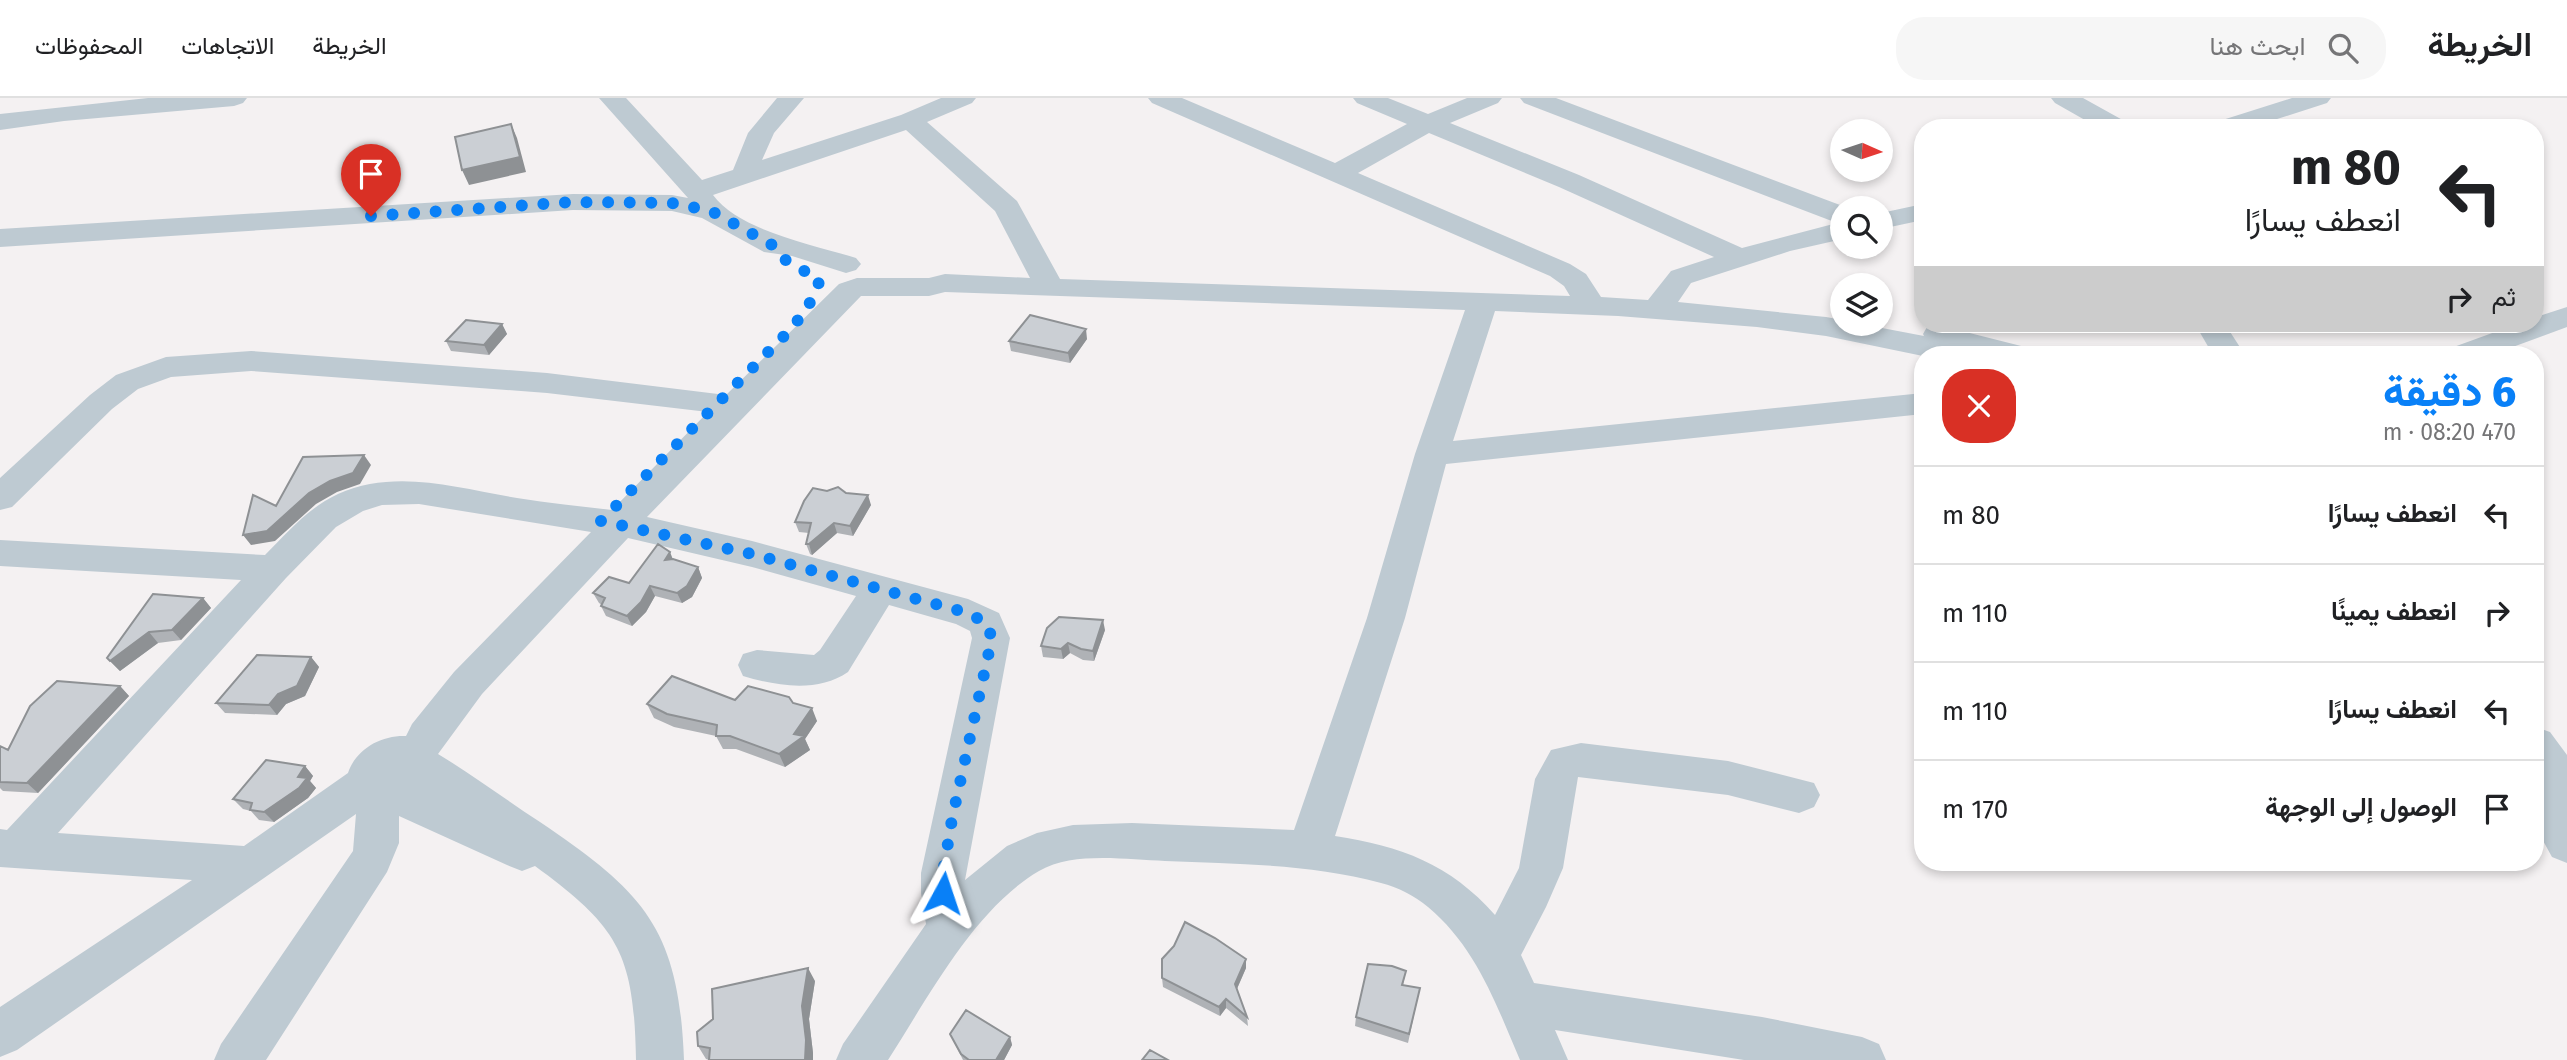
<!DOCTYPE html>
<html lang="ar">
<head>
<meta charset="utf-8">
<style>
	:root { --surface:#fff; --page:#f6f6f6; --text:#202124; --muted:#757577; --line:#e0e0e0; --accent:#0980f7 }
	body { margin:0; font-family:"Fira Sans",Vazirmatn,sans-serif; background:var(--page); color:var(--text); direction:rtl; height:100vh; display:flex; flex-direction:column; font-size:26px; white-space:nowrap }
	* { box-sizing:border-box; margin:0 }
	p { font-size:23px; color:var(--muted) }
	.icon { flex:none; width:38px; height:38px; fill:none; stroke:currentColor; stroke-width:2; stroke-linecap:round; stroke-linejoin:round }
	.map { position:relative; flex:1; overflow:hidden; direction:ltr }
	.details { position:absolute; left:1914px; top:248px; width:630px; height:525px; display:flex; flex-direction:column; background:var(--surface); border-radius:28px; box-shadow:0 4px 10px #0003; direction:rtl }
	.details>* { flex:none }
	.banner { position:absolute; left:1914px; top:21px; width:630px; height:214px; border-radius:28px; box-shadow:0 4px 10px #0003; direction:rtl; background:#fff; color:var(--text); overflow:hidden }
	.needle { width:46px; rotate:93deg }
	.tools { position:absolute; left:1830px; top:21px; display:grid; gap:14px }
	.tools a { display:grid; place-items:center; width:63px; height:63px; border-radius:50%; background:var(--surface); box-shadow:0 4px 10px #0003; font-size:35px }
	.pin { position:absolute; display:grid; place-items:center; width:60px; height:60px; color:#fff; margin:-72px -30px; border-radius:50% 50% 50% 0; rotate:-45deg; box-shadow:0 0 7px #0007 }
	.pin .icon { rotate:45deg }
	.me { position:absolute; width:77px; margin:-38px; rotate:5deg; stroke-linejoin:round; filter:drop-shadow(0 0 5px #0008) }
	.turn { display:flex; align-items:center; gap:24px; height:147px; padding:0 28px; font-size:32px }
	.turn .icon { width:91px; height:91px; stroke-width:2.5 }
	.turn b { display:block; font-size:49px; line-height:60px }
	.then { display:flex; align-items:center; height:66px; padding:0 28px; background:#0003; gap:14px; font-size:26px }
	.round { display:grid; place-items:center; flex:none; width:74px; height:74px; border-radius:28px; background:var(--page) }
	.head { display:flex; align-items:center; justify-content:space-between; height:119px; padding:0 28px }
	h1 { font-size:42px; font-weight:800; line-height:52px; color:var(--accent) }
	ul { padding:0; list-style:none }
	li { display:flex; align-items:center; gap:21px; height:98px; padding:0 28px; border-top:2px solid var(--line) }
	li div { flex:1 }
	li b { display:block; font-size:26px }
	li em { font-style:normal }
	header { display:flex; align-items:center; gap:42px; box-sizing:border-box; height:98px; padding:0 35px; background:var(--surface); border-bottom:2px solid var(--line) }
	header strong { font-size:33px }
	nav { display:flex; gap:38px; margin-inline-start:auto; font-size:24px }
	.search { width:490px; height:63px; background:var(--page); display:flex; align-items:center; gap:18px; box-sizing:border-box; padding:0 24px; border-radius:28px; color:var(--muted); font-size:26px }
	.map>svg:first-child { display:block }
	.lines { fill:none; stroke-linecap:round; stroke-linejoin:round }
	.minor { fill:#becad2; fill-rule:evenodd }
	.wall { fill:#afb2b6 }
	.shaded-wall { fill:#8e9194 }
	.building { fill:#cbcfd4; stroke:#8e9194; stroke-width:2 }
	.route { stroke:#0980f7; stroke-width:12; stroke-dasharray:0 21.6 }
</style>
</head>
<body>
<header>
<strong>الخريطة</strong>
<div class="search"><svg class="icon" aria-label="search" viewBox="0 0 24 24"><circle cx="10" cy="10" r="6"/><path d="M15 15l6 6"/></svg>ابحث هنا</div>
<nav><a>الخريطة</a><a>الاتجاهات</a><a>المحفوظات</a></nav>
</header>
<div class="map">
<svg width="2567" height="962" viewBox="0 0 2567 962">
	<rect width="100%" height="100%" fill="#f4f1f2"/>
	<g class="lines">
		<path class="minor" d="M148,0H247L243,5L234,8L64,23L0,32V16Z
			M599,0H626L702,82L733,72L748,35L777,0H804L774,35L762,62L901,17L941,0H976L972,5L927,24L1017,103L1060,181L1570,198L1564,188L1550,178L1152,5L1148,0H1182L1335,65L1407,26L1357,5L1353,0H1388L1428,16L1467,0H1502L1498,5L1450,25L1579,77L1742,150L1837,125L1524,5L1520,0H1556L1848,110H1843V141L1790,153L1691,185L1678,204L1826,219L1843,222V226H1861L1924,238L1923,236L1927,229L1938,227L2029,250L2034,257L1923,258L1826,238L1757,229L1618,218L1495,213L1453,343L1923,295V316L1446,366L1405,520L1335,738C1401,748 1450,766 1495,817L1519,770L1535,681L1551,652L1581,645L1728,663L1814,685L1820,697L1814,709L1799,715L1728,697L1578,679L1563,770L1546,809L1521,857L1534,885L1762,919L1862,939L1879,946L1886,962H1744L1555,932L1568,962H1520C1496,906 1476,849 1428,809C1415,798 1398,789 1381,785C1311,766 1238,766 1165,763C1127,762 1074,753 1039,773C974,811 928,900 888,962H836L843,946L926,826L921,795V775L972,540L970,533L956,526L889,507L848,574C818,595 776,588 743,578L738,567L743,556L757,552L814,557L820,552L856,498L752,469L628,440L482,596L438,656C473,677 506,702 540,724C645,795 679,831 684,962H636C634,857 620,830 535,768L522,773L507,767L399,718V745L387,774L266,962H214L221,946L353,753L356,716L17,952L0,959V909L192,782L0,769V731L7,732L241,482L0,468V442L265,457C287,435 309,409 338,396C396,370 457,390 517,400C548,405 580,408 612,412L708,314L547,295L251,273L171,279L138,291L112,311L12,409L0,412V380L90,297L116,277L166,259L251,253L547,275L726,297L839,186L857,180H929L945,176L1030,180L995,113L906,32L713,97C739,133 815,147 856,160L861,166L856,172L846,175L792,158L764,154L702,120L672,113L573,112L0,149V131L573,96L672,97L688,100ZM1429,35L1559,89L1714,159L1671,173L1648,202L1601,199L1586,176L1570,166L1358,75ZM945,194L1465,212L1415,356L1367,520L1294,732L1132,725L1073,727L1037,735L1007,748L965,782L1010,540L999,515L968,501L752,443L647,419L861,198H929ZM419,406L591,434L454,574L412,626L406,638C381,637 356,651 348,675L244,748L58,735L286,480L336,429L363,413L382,407Z
			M2051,0H2083L2128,25L2132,30H2099L2055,5Z
			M2292,0H2331L2327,5L2249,30H2209L2213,25Z
			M1923,106V122L1881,131V115Z
			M2567,209V229L2491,257H2446L2451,250L2517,226H2536V219Z
			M2195,226H2225L2245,257H2213Z
			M2536,629L2550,634L2567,657V765L2552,759L2536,730Z"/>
	</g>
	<path class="wall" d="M502,226L507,236L489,257L451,253L446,243Z
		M1087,241L1070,265L1011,253L1009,243Z
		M846,395L871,407L853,438L837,435L812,457L810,456L806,446L809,435L799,434L795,424Z
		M673,461L698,469L702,480L692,499L682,505L655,498L646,514L632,528L606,518L601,508L602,507L599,505L593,495L629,485Z
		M203,500L211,510L181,542L158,545L120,573L107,560Z
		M1105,532L1094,563L1083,562L1070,555L1063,561L1043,559L1041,548Z
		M311,559L319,569L305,598L286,606L277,617L225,615L216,605Z
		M120,588L129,598L38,695L3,693L0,690V648L8,652Z
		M735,602L793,605L817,623L805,641L810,652L785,669L736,651H723L716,638L674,629L654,620L647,606Z
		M305,668L313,678L310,683L316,690L308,700L274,724L259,722L251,713L243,711L233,701Z
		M1246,861V870L1237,891L1247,919L1248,928L1226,910L1220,918L1163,889L1162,880Z
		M1406,873L1403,887L1420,890L1408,945L1355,928L1356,919Z
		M815,883L809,921L813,955V962H709L706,961L698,948Z
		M950,936L1010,939L1012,947L1004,962H963Z"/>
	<path class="shaded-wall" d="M511,26L517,40L526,74L469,87L462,72Z
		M502,226L507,236L489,257L484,247Z
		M1086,231L1087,241L1070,265L1068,255Z
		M364,357L371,367L360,386L337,394L316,406L275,443L251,447L243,437L309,395Z
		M868,397L871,407L853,438L850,428Z
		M834,425L837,435L812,457L809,446Z
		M670,454L674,464L665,462Z
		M698,469L702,480L692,499L682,505L677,495Z
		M650,488L655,498L646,514L632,528L627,518Z
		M203,500L211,510L181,542L172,532Z
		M1103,522L1105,532L1094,563L1093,553Z
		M149,534L158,545L120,573L110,563Z
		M1068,545L1070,555L1063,561L1061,551Z
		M311,559L319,569L305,598L286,606L277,617L269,607Z
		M120,588L129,598L38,695L27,685Z
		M812,610L817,623L805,641L810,652L785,669L779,656L794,636Z
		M305,668L313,678L310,683L316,690L308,700L274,724L264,714L298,679Z
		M1246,861V870L1235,895V886Z
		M808,870L815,883L809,921L813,955V962H805L802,908Z
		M1226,901V910L1220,918L1219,909Z
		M1010,939L1012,947L1004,962H996Z"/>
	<path class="building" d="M511,26L520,59L462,72L455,39Z
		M1030,217L1086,231L1068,255L1009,243Z
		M466,222L502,226L484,247L446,243Z
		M364,357L353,375L330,383L309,395L267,433L243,437L253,397L276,408L303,359Z
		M838,389L846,395L868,397L850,428L834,425L809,446H806L811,425L795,424L804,403L813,390L827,393Z
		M658,446L670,454L665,462L673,461L698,469L687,488L677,495L650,488L641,504L627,518L601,508L605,500L593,495L609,479L629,485Z
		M153,496L203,500L172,532L149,534L110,563L107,560Z
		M1059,519L1103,522L1093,553L1081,551L1068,545L1061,551L1041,548L1047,530Z
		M257,557L311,559L297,588L278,596L269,607L216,605Z
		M672,578L735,602L748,588L789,599L793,605L812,610L794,636L804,638L779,656L730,638H716L717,627L667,616L647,606Z
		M57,583L120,588L27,685L0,684V648L8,652L30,608Z
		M266,662L305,668L298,679L307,680L299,690L264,714L250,712L252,705L233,701Z
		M1185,824L1215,840L1246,861L1235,886L1247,919L1226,901L1219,909L1162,880V861L1174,848Z
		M1368,866L1392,868L1406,873L1402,887L1420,890L1409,936L1356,919Z
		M808,870L802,908L806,942L805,962H709L710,950L698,948L697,934L713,921L712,891Z
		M966,912L1010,939L996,962H969L961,956L950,936Z
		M1150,952L1168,962H1142Z"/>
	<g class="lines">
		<path class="route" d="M371,118L573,104L672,105L711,113L774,148L782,160L820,182L807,211L790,232L601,423L752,456L968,515L986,525L992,540L952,721L943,775V795"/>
	</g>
</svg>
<div class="tools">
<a><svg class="needle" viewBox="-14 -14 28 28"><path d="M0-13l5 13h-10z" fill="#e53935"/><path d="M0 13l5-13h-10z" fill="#757577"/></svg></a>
<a><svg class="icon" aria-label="search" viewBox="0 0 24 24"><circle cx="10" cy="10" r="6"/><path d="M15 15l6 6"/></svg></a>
<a><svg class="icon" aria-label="layers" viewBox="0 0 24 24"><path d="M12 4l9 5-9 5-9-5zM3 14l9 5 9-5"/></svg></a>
</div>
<div class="pin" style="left:371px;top:118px;background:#d93025"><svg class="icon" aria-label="arrive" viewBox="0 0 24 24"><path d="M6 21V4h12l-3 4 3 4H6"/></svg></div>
<svg class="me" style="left:943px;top:795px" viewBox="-20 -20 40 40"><path d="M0-17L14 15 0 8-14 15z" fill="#0980f7" stroke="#fff" stroke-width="4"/></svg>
<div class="banner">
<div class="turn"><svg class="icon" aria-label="left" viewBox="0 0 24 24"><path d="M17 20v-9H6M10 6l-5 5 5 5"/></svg><div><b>80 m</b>انعطف يسارًا</div></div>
<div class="then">ثم<svg class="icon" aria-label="right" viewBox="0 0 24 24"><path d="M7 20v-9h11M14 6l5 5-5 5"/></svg></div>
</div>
<section class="details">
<div class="head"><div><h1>6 دقيقة</h1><p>470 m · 08:20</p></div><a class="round" style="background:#d93025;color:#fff"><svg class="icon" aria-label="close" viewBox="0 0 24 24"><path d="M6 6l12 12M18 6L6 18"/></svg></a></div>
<ul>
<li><svg class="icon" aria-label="left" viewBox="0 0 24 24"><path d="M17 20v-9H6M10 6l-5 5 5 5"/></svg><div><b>انعطف يسارًا</b></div><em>80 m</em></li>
<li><svg class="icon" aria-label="right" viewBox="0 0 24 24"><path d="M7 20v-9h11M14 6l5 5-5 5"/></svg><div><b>انعطف يمينًا</b></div><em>110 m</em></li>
<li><svg class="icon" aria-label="left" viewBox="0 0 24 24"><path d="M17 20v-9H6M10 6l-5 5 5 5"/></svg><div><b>انعطف يسارًا</b></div><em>110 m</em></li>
<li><svg class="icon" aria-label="arrive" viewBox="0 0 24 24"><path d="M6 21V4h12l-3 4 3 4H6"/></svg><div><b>الوصول إلى الوجهة</b></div><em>170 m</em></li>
</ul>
</section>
</div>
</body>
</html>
